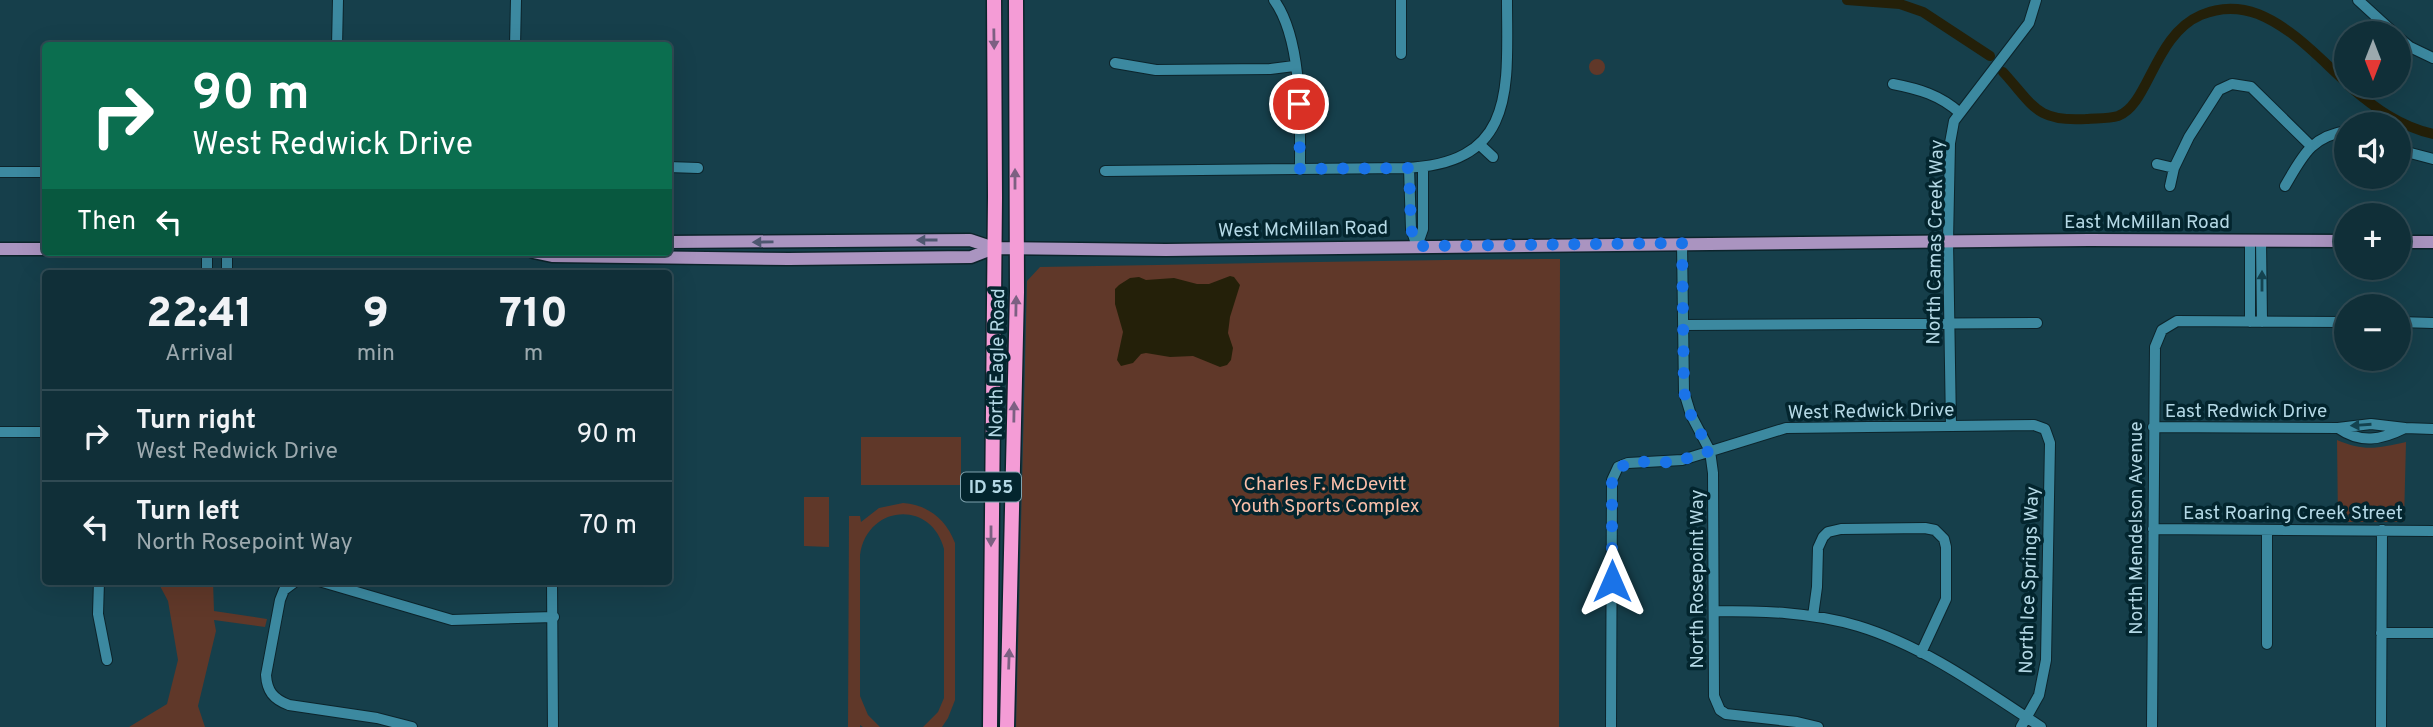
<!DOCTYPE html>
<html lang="en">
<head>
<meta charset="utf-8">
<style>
	:root { --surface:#102f38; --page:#1e3b43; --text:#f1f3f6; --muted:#9ca9ae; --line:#304a53 }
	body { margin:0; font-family:Overpass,sans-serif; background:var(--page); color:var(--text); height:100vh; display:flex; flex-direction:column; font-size:26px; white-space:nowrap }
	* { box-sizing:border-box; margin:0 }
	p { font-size:23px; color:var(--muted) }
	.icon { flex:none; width:38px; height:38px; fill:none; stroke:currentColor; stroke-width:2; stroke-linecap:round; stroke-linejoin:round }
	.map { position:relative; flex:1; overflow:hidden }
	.panel { position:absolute; left:42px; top:270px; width:630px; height:315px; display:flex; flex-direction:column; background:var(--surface); border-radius:7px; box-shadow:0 7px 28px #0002,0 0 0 2px var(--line) }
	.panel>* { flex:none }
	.hud { position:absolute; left:42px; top:42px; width:630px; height:214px; border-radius:7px; box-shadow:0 7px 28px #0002,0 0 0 2px var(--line); background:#0b6e4f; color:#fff; overflow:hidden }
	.needle { width:46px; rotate:180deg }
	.tools { position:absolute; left:2334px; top:21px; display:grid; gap:14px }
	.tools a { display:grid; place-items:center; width:77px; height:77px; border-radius:50%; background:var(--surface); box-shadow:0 7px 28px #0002,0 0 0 2px var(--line); font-size:35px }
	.pin { position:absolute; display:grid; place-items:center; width:60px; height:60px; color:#fff; margin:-30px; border:4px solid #fff; border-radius:50%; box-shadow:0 2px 7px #0007 }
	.me { position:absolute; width:77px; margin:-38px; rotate:0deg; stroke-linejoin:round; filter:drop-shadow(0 0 5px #0008) }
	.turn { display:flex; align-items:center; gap:24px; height:147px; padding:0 35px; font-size:32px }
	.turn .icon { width:91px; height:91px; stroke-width:2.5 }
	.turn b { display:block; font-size:49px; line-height:60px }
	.then { display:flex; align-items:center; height:66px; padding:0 35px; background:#0003; gap:14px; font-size:26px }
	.eta { display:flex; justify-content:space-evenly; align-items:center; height:119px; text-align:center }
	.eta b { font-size:42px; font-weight:800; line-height:49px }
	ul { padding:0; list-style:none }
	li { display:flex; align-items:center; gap:21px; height:91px; padding:0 35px; border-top:2px solid var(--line) }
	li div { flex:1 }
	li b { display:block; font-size:26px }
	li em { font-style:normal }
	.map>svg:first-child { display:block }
	.green { fill:#603829 }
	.water { fill:#242009 }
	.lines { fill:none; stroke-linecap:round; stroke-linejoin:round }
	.canal { stroke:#242009; stroke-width:10 }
	.minor-casing { stroke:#0c242b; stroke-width:12 }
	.major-casing { stroke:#0c242b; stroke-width:15 }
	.highway-casing { stroke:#0c242b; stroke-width:17 }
	.minor { stroke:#3c89a0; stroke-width:10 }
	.major { stroke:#aa94c0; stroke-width:12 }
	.highway { stroke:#f49cd6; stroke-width:14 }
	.oneway { fill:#7c6082 }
	.oneway2 { fill:#4e5770 }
	.oneway3 { fill:#144350 }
	.route { stroke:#1a73e8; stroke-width:12; stroke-dasharray:0 21.6 }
	.labels { text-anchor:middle; stroke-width:7; stroke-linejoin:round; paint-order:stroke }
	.shield { fill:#03252e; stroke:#7fa2ae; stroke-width:2 }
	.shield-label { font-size:18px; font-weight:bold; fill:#b4d8e5 }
	.street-label { font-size:19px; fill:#b4d8e5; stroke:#03252e }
	.park-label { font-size:19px; fill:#fabfa9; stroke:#03252e }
</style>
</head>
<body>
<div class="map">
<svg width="2433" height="727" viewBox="0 0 2433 727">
	<rect width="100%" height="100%" fill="#163f4b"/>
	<path class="green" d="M1589 67a8 8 0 1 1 16 0a8 8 0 1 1-16 0Z
		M1560,259L1559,727H1016L1027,281L1040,267C1213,264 1386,260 1560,259Z
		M861,437H961V485H861Z
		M2337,440C2365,452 2378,448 2406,442L2404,522H2338Z
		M804,497H829V547L804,546Z
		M903,503C928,505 946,519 955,543V700L948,718L942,727H923L938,712L944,698V549C931,499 867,505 860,555V696L868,715L880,727H863L860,725V727H848L849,516H860L861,522L879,508Z
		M161,581H213L214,611L267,619L265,627L214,620L216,631L198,706L205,727H129L167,704L178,660L168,601L160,586Z"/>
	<path class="water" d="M1230,276L1234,277L1240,285L1230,317L1228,333L1233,348L1231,360L1227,365L1220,367L1193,356L1170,357L1146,353L1141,354L1133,363L1121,366L1117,360L1123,332L1115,304V289L1119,285L1130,278L1139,277L1146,280L1174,278L1197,284H1209Z"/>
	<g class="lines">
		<path class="canal" d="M1847,0L1900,4L1923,12L1990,56
			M2003,72C2034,106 2036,122 2086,119C2095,118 2108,119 2118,116C2149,105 2154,35 2201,15C2220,7 2239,7 2258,14C2293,28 2320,59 2347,83
			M2349,86C2375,108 2399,126 2433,134"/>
		<g class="minor-casing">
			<path id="minor" d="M1274,0C1303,40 1300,121 1300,169
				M2358,0L2394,33
				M2399,38L2410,47L2433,58
				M337,46L338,0
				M515,46L516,0
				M1401,54V0
				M1115,63L1156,70L1270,69L1294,66
				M1893,84C1919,89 1940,95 1960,113
				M1479,144L1493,157
				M2399,150L2433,159
				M2157,164L2174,168
				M668,167L698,168
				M1409,168L1411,229L1417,246L1423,229V168
				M1105,171L1405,168C1518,164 1507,85 1507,0
				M0,172H46
				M2170,186L2174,168L2189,137L2219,90L2232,84L2251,87L2311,146
				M2285,186C2302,157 2311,136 2347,131
				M2261,240L2262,322
				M1682,243L1684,392L1691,415L1710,451L1713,473L1714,696L1720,710L1726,714L1797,722L1818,727
				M207,252V273
				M227,252V273
				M2250,322V240
				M2399,322L2433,323
				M1683,325L2037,323
				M1951,426L1948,241L1950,143L1954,121L2029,23L2036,0
				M2153,427L2338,428L2371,424L2405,428C2381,440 2361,444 2338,428
				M2405,428L2433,429
				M0,432H46
				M2153,529L2433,531
				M99,581L98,614L107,660
				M296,581L284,590L280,600L266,675C267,691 273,699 289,705L377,718L412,727
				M319,581L452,620L554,617
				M552,581L553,727
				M1714,611C1763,611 1811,612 1858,626C1924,646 1983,689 2041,727
				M1813,616L1817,587L1818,548L1823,537L1828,532L1841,529L1925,528L1935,530L1944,539L1946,547V599L1921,653
				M2381,633H2433
				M2267,644V530
				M1611,727L1612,480L1618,467L1628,463L1682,460L1786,428L2034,425L2045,429L2050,443L2046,660L2039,695L2021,727
				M2152,727L2155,347L2162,330L2177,321L2347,322
				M2381,727L2382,530"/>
		</g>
		<g class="major-casing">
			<path id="major" d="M668,242L970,240L994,248L1166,250L2089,240L2347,241
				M2399,242H2433
				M0,249H46
				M533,252L552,256L789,259L971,257L994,248"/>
		</g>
		<g class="highway-casing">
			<path id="highway" d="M990,727L995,197L994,0
				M1007,727L1017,292L1016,0"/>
		</g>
		<use href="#minor" class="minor"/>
		<use href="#major" class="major"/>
		<use href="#highway" class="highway"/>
	</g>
	<defs><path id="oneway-solid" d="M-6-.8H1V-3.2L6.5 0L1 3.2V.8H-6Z" transform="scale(1.75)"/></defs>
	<g class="oneway">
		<use href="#oneway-solid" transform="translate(994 39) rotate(89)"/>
		<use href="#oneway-solid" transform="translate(1015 179) rotate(-90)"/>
		<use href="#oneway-solid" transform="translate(1016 306) rotate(-89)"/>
		<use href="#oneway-solid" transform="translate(1014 412) rotate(-89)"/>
		<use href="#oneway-solid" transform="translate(991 536) rotate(90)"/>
		<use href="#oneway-solid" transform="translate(1009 659) rotate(-88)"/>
	</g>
	<g class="oneway2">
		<use href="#oneway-solid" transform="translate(927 240) rotate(-180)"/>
		<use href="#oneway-solid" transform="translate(763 242) rotate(179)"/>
	</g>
	<g class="oneway3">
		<use href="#oneway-solid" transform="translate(2262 281) rotate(-90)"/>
		<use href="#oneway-solid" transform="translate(2361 425) rotate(176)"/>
	</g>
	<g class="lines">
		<path class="route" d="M1299,104L1300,169L1409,168L1411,229L1417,246L1682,243L1684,392L1691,415L1710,451C1697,455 1684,460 1671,462C1649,464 1621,454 1612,480V581"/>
	</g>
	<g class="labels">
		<rect class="shield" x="961" y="472.5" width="60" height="29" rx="5"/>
		<g class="shield-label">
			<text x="991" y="493">ID 55</text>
		</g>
		<g class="street-label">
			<text x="2147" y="228">East McMillan Road</text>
			<text transform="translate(1303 228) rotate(-1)" y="7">West McMillan Road</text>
			<text transform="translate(1934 242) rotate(-89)" y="7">North Camas Creek Way</text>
			<text transform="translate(996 363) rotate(-89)" y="7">North Eagle Road</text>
			<text transform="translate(1871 410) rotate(-1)" y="7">West Redwick Drive</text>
			<text x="2246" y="417">East Redwick Drive</text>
			<text x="2293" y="519">East Roaring Creek Street</text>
			<text transform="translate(2135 528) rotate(-90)" y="7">North Mendelson Avenue</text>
			<text transform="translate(1696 579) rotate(-90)" y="7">North Rosepoint Way</text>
			<text transform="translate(2028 580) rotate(-88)" y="7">North Ice Springs Way</text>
		</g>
		<g class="park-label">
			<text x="1325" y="490">Charles F. McDevitt<tspan x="1325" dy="22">Youth Sports Complex</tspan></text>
		</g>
	</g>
</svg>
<div class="tools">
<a><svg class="needle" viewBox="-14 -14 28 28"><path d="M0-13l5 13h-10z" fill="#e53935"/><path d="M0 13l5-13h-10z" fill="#9ca9ae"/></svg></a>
<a><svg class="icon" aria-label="sound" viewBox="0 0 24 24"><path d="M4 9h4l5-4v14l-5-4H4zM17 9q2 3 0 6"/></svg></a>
<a>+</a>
<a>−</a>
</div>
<div class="pin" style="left:1299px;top:104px;background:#d93025"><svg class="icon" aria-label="arrive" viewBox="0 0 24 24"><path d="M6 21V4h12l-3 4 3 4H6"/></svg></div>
<svg class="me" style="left:1612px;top:581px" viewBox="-20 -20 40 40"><path d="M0-17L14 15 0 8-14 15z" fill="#1a73e8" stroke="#fff" stroke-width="4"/></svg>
<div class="hud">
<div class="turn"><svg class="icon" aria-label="right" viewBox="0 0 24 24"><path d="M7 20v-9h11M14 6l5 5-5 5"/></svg><div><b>90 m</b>West Redwick Drive</div></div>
<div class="then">Then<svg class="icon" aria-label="left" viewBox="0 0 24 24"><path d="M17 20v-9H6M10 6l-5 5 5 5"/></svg></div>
</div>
<section class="panel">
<div class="eta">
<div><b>22:41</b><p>Arrival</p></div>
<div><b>9</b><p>min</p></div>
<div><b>710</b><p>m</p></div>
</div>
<ul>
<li><svg class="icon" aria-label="right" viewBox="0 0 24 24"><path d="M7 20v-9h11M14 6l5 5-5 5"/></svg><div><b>Turn right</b><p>West Redwick Drive</p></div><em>90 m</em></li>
<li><svg class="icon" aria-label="left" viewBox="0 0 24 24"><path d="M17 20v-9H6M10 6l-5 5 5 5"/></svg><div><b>Turn left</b><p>North Rosepoint Way</p></div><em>70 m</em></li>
</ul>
</section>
</div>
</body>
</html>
